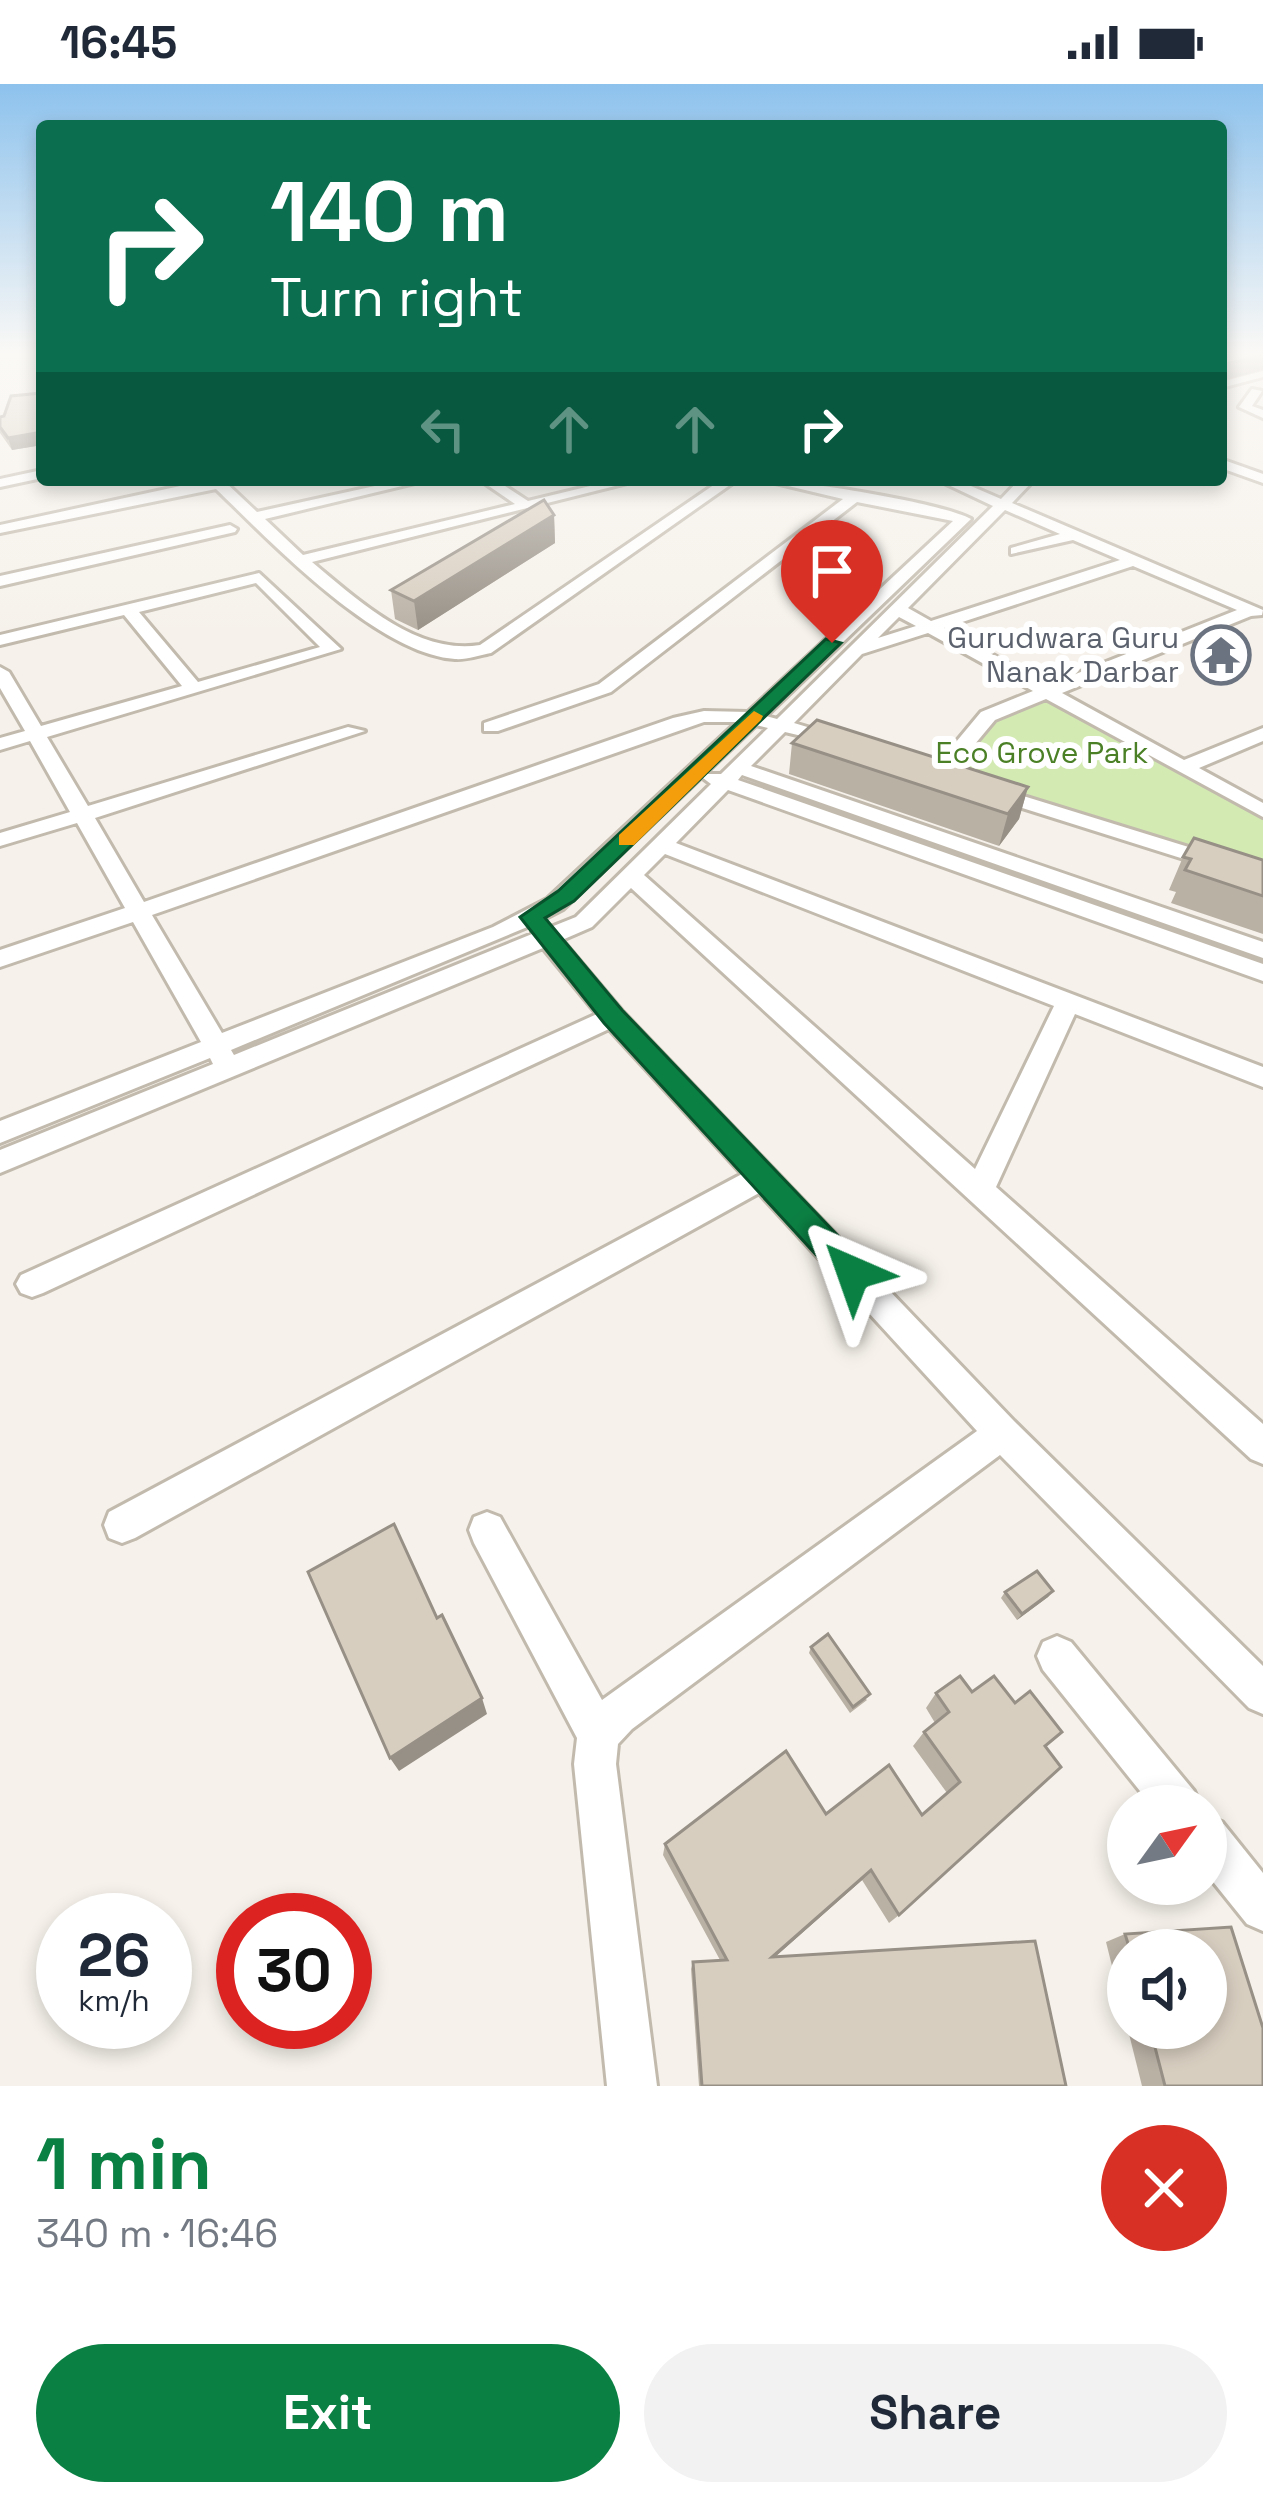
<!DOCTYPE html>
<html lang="en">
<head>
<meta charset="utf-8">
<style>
	:root { --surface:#fff; --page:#f2f2f3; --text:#1f2937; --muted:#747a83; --accent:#0b8043 }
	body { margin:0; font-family:"Space Grotesk",sans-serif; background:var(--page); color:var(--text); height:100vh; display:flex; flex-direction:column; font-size:45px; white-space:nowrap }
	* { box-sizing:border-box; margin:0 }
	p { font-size:39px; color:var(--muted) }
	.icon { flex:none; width:66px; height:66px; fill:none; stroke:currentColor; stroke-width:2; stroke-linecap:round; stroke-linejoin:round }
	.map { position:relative; height:2002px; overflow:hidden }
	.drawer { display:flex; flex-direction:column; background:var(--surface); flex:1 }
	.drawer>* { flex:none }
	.hud { position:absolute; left:36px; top:36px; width:1191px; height:366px; border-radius:12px; box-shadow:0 6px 18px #0003; background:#0b6e4f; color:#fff; overflow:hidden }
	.needle { width:78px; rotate:57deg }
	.fabs { position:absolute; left:1107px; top:1701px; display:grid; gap:24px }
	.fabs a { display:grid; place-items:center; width:120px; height:120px; border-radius:50%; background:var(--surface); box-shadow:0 6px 18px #0003; font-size:60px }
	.speed { position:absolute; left:36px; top:1809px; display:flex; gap:24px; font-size:60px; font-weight:700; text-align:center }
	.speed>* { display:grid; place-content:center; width:156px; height:156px; border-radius:50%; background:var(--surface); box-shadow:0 6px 18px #0003; line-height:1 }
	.speed small { font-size:30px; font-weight:400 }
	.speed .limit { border:18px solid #d22; background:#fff; color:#111 }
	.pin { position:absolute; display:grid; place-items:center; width:102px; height:102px; color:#fff; margin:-123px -51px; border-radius:50% 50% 50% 0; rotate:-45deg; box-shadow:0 0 12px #0007 }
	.pin .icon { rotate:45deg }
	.me { position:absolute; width:132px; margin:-66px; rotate:317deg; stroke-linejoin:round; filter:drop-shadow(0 0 9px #0008) }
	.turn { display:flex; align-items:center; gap:42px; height:252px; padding:0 36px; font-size:54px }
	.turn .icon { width:156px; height:156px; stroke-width:2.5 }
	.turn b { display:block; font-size:84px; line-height:102px }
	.lanes { display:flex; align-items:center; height:114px; padding:0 36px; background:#0003; justify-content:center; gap:60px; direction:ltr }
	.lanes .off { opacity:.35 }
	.round { display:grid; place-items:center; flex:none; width:126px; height:126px; border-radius:63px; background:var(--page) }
	.overview { display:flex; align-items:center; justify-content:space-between; height:204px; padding:0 36px }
	h1 { font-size:72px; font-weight:700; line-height:90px; color:var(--accent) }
	.primary-button { display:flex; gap:24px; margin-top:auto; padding:24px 36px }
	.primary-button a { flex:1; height:138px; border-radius:72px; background:var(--accent); color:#fff; font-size:48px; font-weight:700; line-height:138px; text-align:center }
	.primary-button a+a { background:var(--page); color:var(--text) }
	.status { display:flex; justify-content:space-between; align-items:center; height:84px; padding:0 60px; background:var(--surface); direction:ltr }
	.status svg { height:33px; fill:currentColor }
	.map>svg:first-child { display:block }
	.green { fill:#d3ebb3 }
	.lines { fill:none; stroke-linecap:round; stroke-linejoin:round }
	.street-casing { stroke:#c2baad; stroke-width:6 }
	.street { fill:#fff; fill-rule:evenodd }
	.wall { fill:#bab1a5; fill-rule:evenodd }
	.shaded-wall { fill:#979086 }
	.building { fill:#d8cec0; stroke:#979086; stroke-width:3 }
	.route { fill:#0b8043; stroke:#07532c; stroke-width:3 }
	.slow { fill:#f59e0b }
	.labels { text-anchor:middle; stroke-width:12; stroke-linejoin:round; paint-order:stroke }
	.far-worship-label { font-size:30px; fill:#5b616d; stroke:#fff; text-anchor:end }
	.far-park-label { font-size:30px; fill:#4b8027; stroke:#fff }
</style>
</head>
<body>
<div class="status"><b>16:45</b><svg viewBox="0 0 49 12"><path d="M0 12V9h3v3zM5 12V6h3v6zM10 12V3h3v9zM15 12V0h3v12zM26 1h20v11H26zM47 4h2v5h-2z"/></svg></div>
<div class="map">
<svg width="1263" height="2002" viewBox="0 0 1263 2002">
	<rect width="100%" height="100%" fill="#f6f2eb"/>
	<path class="green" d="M1044,613L1263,731V788L945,690L995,633Z"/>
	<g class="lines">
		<g class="street-casing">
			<path id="street" d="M1263,287V293L1221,304V298Z
				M1252,305L1262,307L1252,322L1263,326V334L1239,323Z
				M1221,375L1263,390V399L1221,384Z
				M42,386V394L0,403V395Z
				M208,396H223L257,428L402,396H427L265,435L303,471L515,420L480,396H496L528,417L615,396H639L312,478C358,516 416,571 480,561L721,396H737L491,569C480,571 466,576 455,575C377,570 270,457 216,405L0,449V441Z
				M763,396C800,396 942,419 971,435L766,632L777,635L993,422L938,396H957L1001,415L1019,396H1034L1012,419L1263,526L1262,531L1251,532L1062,609L1184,676L1263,644V657L1199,684L1263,719V733L1046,615L995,636L945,696H931V688L981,628L1033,607L928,549L862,570L794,639L844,654V662L785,648L751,682L1263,858V874L742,691L738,696L1263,880V897L728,706L676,759L1263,983V1003L1075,930L996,1103L1263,1340V1380L1251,1375L631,804L592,843L562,856L622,927L1014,1337L1263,1582V1630L1249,1624L1000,1371L632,1645L618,1660L616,1680L657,2002H607L574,1680L577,1654L474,1459L469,1446L474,1433L487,1428L500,1433L602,1616L977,1347L759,1109L135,1454L122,1459L109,1454L104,1441L109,1428L742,1090L609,945L43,1209L32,1213L21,1209L16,1200L21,1191L597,930L543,864L0,1089V1066L213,980L210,974L0,1059V1037L201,958L133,838L0,883V866L125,824L77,739L0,762V749L70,728L30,657L0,666V654L25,647L0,604V583L9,588L41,642L182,602L124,531L0,561V551L259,489L341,565L47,653L88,722L348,643L365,647L95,734L144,818L673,634L704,627L748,628L953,437L857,418L611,608L498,647H484V639L599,600L843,415ZM1005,426L1060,450L1011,464V470L1073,456L1120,476L931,537L908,524ZM1133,482L1237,526L1048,601L944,544ZM256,499L320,563L198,598L139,528ZM899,533L916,542L878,554ZM704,638H737L547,815L493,843L222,949L152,831ZM756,641L768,644L721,690H706L703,694L711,700L576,833L551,843L534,840L563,825ZM665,770L1054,922L975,1085L644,791ZM532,841V850L234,971L231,966Z
				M230,441L237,445L235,448L0,502V492Z
				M988,701L1263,786V800L981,711L978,707Z
				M1057,1552L1071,1558L1194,1707L1201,1722H1152L1043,1586L1037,1572L1043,1558Z
				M1206,1732L1222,1738L1263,1789V1847L1247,1840L1206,1789Z"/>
		</g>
		<use href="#street" class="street"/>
	</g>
	<path class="wall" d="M42,309V361L12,366L0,349V333Z
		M554,431L555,459L418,546L395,535L391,506Z
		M792,659L1028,703L1019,735L999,762L789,690Z
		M1183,773L1263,776V850L1171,819L1176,808L1169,806Z
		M1053,1507L1048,1513L1017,1536L1001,1514L1005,1508Z
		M811,1563L867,1616L850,1629L809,1569Z
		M972,1608L1046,1663L899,1831L889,1839L862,1796L775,1873L1066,2002H699L691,1885L693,1878L720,1876L663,1771L665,1760L826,1730L922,1731L947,1709L913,1662L924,1648L935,1639L926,1624L936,1609Z
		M1231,1843L1263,1944V2002H1142L1106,1858L1125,1850ZM1128,1866H1206V1944H1128Z"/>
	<path class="shaded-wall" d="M1263,271V286L1221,297L1222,281Z
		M42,348V361L12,366L8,354Z
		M554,431L555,459L418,546L414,517Z
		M1028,703L1019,735L999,762L1008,730Z
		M1053,1507L1048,1513L1017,1536L1022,1530Z
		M482,1614L487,1630L399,1687L390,1674Z
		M871,1786L862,1796L767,1880L772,1873Z"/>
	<path class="building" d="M1221,270H1263V271L1222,281Z
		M42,309V348L8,354L0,343V333L4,332L11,312Z
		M544,416L554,431L414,517L391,506Z
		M817,636L1028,703L1008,730L792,659Z
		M1194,754L1263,776V812L1185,786L1191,775L1183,773Z
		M394,1440L437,1534L442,1531L482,1614L390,1674L308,1488Z
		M1037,1487L1053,1507L1022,1530L1005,1508Z
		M828,1550L870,1610L853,1623L811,1563Z
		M960,1592L972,1608L994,1592L1015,1619L1030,1607L1062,1648L1045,1662L1061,1683L899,1831L871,1786L772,1873L1035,1857L1066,2002H702L693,1878L727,1876L665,1760L786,1667L826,1730L889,1681L922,1731L960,1698L924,1648L949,1628L936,1609Z
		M1231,1843L1263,1944V2002H1165L1150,1944H1206V1866H1130L1125,1850Z"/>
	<linearGradient id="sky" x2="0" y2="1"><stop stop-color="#8dc2ed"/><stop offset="0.49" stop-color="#fbf9f6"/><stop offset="1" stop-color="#fbf9f6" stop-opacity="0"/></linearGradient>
	<rect width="1263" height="551" fill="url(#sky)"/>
	<path class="route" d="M826,555L841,559L574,817L545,834L622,926L864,1179L868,1189L864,1198H841L604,939L520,833L558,807Z"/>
	<path class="slow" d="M754,627L763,632L761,636L634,761H619V751Z"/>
	<defs>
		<g id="temple-ring" transform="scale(3)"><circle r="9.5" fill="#fff" stroke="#6b7280" stroke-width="1.5"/><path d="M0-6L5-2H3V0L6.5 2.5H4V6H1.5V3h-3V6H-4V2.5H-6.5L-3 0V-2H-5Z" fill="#6b7280"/></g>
	</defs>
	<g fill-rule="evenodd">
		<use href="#temple-ring" x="1221" y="571"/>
	</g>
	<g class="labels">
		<g class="far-worship-label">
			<text x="1179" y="564">Gurudwara Guru<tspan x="1179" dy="34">Nanak Darbar</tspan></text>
		</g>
		<g class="far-park-label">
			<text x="1042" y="679">Eco Grove Park</text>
		</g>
	</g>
</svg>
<div class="fabs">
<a><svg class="needle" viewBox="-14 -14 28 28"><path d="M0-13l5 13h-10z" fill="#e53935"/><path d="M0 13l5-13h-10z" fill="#747a83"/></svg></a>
<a><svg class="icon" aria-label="sound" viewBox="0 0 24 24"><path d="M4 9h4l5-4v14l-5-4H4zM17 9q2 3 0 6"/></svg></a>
</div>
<div class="speed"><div>26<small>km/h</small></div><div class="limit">30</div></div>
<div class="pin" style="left:832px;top:559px;background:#d93025"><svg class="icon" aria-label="arrive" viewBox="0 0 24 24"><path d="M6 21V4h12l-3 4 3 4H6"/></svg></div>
<svg class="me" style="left:853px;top:1189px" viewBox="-20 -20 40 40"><path d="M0-17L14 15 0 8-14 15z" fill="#0b8043" stroke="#fff" stroke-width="4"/></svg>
<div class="hud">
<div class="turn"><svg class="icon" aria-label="right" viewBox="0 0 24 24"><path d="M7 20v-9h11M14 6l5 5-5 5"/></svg><div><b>140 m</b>Turn right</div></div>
<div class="lanes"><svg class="icon off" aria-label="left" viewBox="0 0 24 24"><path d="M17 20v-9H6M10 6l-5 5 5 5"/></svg><svg class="icon off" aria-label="ahead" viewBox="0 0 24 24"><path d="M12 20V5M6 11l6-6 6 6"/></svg><svg class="icon off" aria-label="ahead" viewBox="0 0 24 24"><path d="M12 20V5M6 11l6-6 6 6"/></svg><svg class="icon" aria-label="right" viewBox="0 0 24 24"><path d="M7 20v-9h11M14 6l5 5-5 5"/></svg></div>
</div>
</div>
<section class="drawer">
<div class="overview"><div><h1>1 min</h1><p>340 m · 16:46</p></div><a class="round" style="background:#d93025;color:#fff"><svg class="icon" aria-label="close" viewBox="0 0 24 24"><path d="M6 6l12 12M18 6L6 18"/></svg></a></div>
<div class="primary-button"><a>Exit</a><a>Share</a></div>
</section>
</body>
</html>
